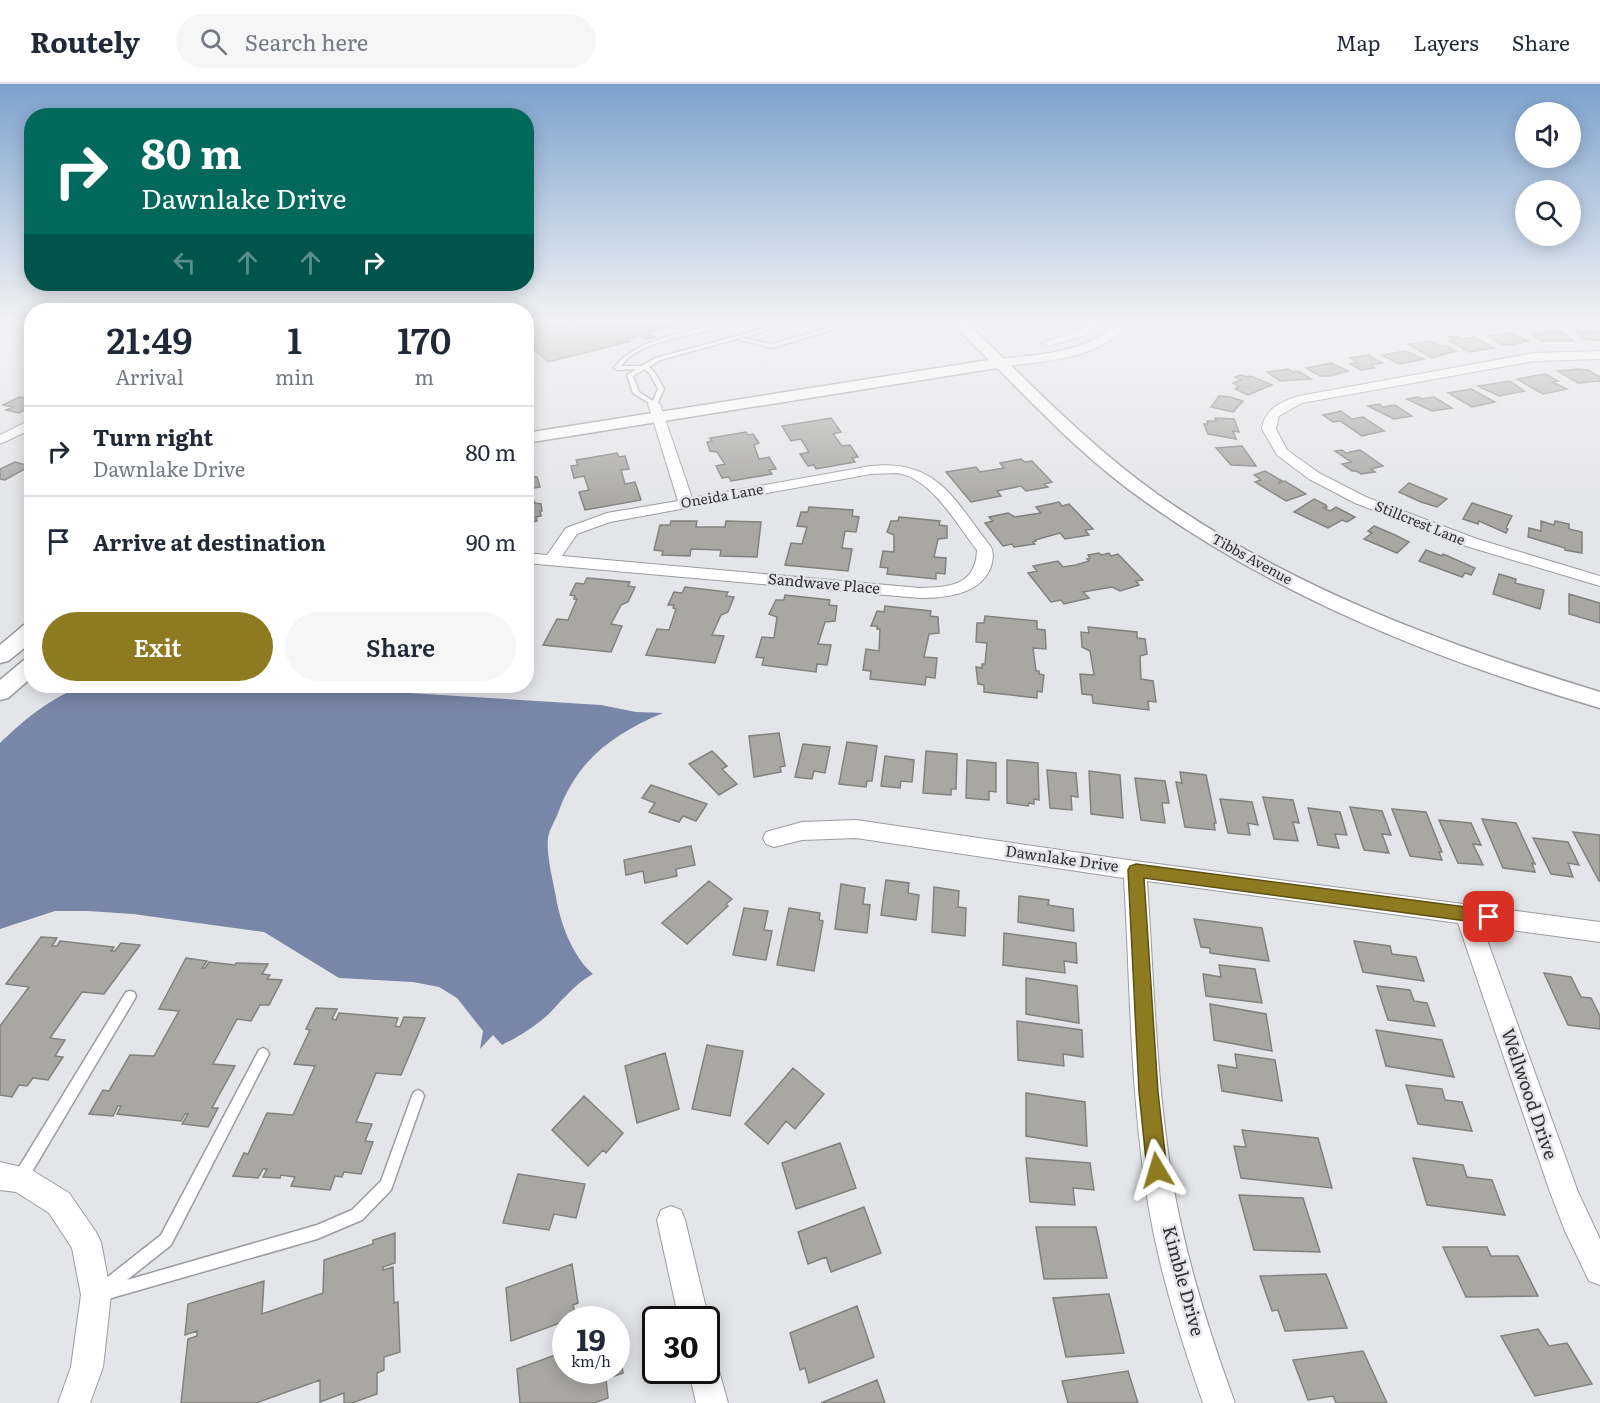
<!DOCTYPE html>
<html lang="en">
<head>
<meta charset="utf-8">
<style>
	:root { --surface:#fff; --page:#f6f6f7; --text:#1f2937; --muted:#747a83; --line:#e0e1e3; --accent:#8e7b21 }
	body { margin:0; font-family:Literata,serif; background:var(--page); color:var(--text); height:100vh; display:flex; flex-direction:column; font-size:22px; white-space:nowrap }
	* { box-sizing:border-box; margin:0 }
	p { font-size:20px; color:var(--muted) }
	.icon { flex:none; width:33px; height:33px; fill:none; stroke:currentColor; stroke-width:2; stroke-linecap:round; stroke-linejoin:round }
	.map { position:relative; flex:1; overflow:hidden }
	.sheet { position:absolute; left:24px; top:219px; width:510px; height:390px; display:flex; flex-direction:column; background:var(--surface); border-radius:24px; box-shadow:0 3px 15px #0003 }
	.sheet>* { flex:none }
	.guide { position:absolute; left:24px; top:24px; width:510px; height:183px; border-radius:24px; box-shadow:0 3px 15px #0003; background:#00695c; color:#fff; overflow:hidden }
	.fabs { position:absolute; left:1515px; top:18px; display:grid; gap:12px }
	.fabs a { display:grid; place-items:center; width:66px; height:66px; border-radius:50%; background:var(--surface); box-shadow:0 3px 15px #0003; font-size:30px }
	.speed { position:absolute; left:552px; top:1222px; display:flex; gap:12px; font-size:30px; font-weight:700; text-align:center }
	.speed>* { display:grid; place-content:center; width:78px; height:78px; border-radius:50%; background:var(--surface); box-shadow:0 3px 15px #0003; line-height:1 }
	.speed small { font-size:15px; font-weight:400 }
	.speed .limit { border:3px solid #111; border-radius:9px; background:#fff; color:#111 }
	.pin { position:absolute; display:grid; place-items:center; width:51px; height:51px; color:#fff; margin:-26px; border-radius:12px; box-shadow:0 3px 9px #0006 }
	.me { position:absolute; width:66px; margin:-33px; rotate:353deg; stroke-linejoin:round; filter:drop-shadow(0 0 4px #0008) }
	.turn { display:flex; align-items:center; gap:21px; height:126px; padding:0 18px; font-size:27px }
	.turn .icon { width:78px; height:78px; stroke-width:2.5 }
	.turn b { display:block; font-size:42px; line-height:51px }
	.lanes { display:flex; align-items:center; height:57px; padding:0 18px; background:#0003; justify-content:center; gap:30px; direction:ltr }
	.lanes .off { opacity:.35 }
	.eta { display:flex; justify-content:space-evenly; align-items:center; height:102px; text-align:center }
	.eta b { font-size:36px; font-weight:600; line-height:42px }
	.primary-button { display:flex; gap:12px; margin-top:auto; padding:12px 18px }
	.primary-button a { flex:1; height:69px; border-radius:36px; background:var(--accent); color:#fff; font-size:24px; font-weight:600; line-height:69px; text-align:center }
	.primary-button a+a { background:var(--page); color:var(--text) }
	ul { padding:0; list-style:none }
	li { display:flex; align-items:center; gap:18px; height:90px; padding:0 18px; border-top:2px solid var(--line) }
	li div { flex:1 }
	li b { display:block; font-size:22px }
	li em { font-style:normal }
	header { display:flex; align-items:center; gap:36px; box-sizing:border-box; height:84px; padding:0 30px; background:var(--surface); border-bottom:2px solid var(--line) }
	header strong { font-size:28px }
	nav { display:flex; gap:33px; margin-inline-start:auto; font-size:21px }
	.search { width:420px; height:54px; background:var(--page); display:flex; align-items:center; gap:15px; box-sizing:border-box; padding:0 21px; border-radius:33px; color:var(--muted); font-size:22px }
	.map>svg:first-child { display:block }
	.green { fill:#c7d0e8 }
	.water { fill:#7a86a8 }
	.building { fill:#a8a7a4; stroke:#81817e; stroke-width:1.5 }
	.lines { fill:none; stroke-linecap:round; stroke-linejoin:round }
	.service-casing { stroke:#9b9c9f; stroke-width:3 }
	.minor-casing { stroke:#9b9c9f; stroke-width:2 }
	.tertiary-casing { stroke:#9b9c9f; stroke-width:3 }
	.service { fill:#fff; fill-rule:evenodd }
	.minor { fill:#fff; fill-rule:evenodd }
	.tertiary { fill:#fff; fill-rule:evenodd }
	.route { fill:#8e7b21; stroke:#5c5015; stroke-width:1.5 }
	.labels { text-anchor:middle; stroke-width:5; stroke-linejoin:round; paint-order:stroke }
	.far-street-label { font-size:14px; fill:#313132; stroke:#e4e5e8 }
	.street-label { font-size:15px; fill:#313132; stroke:#e4e5e8 }
	.near-street-label { font-size:18px; fill:#313132; stroke:#e4e5e8 }
</style>
</head>
<body>
<header>
<strong>Routely</strong>
<div class="search"><svg class="icon" aria-label="search" viewBox="0 0 24 24"><circle cx="10" cy="10" r="6"/><path d="M15 15l6 6"/></svg>Search here</div>
<nav><a>Map</a><a>Layers</a><a>Share</a></nav>
</header>
<div class="map">
<svg width="1600" height="1319" viewBox="0 0 1600 1319">
	<rect width="100%" height="100%" fill="#e4e5e8"/>
	<path class="green" d="M1278,240H1375L1301,253Z"/>
	<path class="water" d="M83,602H297L601,621L636,628L663,629C613,650 577,676 558,729C555,737 549,746 548,754C546,770 553,797 556,813C560,839 573,873 593,890C578,898 569,909 557,921C543,938 522,951 502,961L493,951L480,965L483,947L457,914L439,903L413,898L339,894L264,848L133,830L88,827H55L0,845V659C25,635 50,614 83,602Z"/>
	<path class="building" d="M526,240H566L572,245L592,240H679L649,248L655,253L646,255L640,251L628,254L631,257L548,278L526,258Z
		M1575,246L1600,248V257L1583,255Z
		M1533,247H1560L1573,257H1540L1533,251H1538Z
		M1511,249L1528,257L1513,261L1501,260L1487,252Z
		M1456,252L1462,255L1474,253L1494,264L1469,268L1449,257L1455,256L1449,253Z
		M1430,257L1440,262L1445,261L1456,267L1432,274L1408,260Z
		M1405,267L1424,275L1399,280L1382,271Z
		M1368,271L1382,279L1371,281L1375,284L1361,286L1350,280L1357,279L1350,274Z
		M1331,279L1348,287L1330,292H1320L1306,284Z
		M1288,285L1293,288L1298,287L1311,295L1280,297L1267,288Z
		M1578,285L1588,286L1600,293V297L1578,299L1558,287Z
		M1545,290L1558,297L1552,298L1567,305L1543,310L1517,295Z
		M1241,291L1247,293L1251,292L1272,301L1248,311L1235,305L1239,303L1233,299L1241,296L1235,293Z
		M1510,297L1524,307L1499,312L1478,302Z
		M1471,305L1495,318L1472,323L1448,309Z
		M1219,312L1230,313L1243,317L1233,328L1211,323Z
		M19,313L32,315V322L19,329L6,326L13,323L3,321Z
		M1418,313L1422,315L1434,313L1452,324L1432,327L1407,315Z
		M1379,320L1383,323L1395,321L1412,332L1394,335L1368,322Z
		M1341,327L1352,335L1363,333L1384,347L1362,352L1340,337L1333,338L1323,331Z
		M831,334L841,348L833,350L842,362L850,361L858,373L852,374L855,378L816,385L814,381L808,382L800,370L809,368L801,355L791,357L782,342Z
		M1215,334L1234,335L1239,348L1233,347L1236,355L1208,350L1204,340H1208L1207,337H1216Z
		M746,348L748,351L753,350L759,359L754,361L759,375L769,373L776,385L769,386L772,390L731,397L729,393L722,394L716,382L725,380L717,368L710,367L707,358L712,357L710,354Z
		M1242,362L1256,382L1231,381L1216,364Z
		M1342,366L1346,369L1360,366L1383,382L1371,385L1375,388L1361,390L1356,387H1352L1342,380L1351,378L1335,367Z
		M617,369L619,373L625,372L629,385L621,386L625,400L635,398L641,416L585,426L579,408L589,406L584,392L574,394L571,382L578,381L576,376Z
		M1021,375L1025,378L1032,377L1052,398L1044,400L1048,403L1026,407L1021,402L997,407L1001,412L971,418L946,388L976,383L980,388L1004,384L1000,379Z
		M15,378L30,382L5,396L0,395V385Z
		M527,387L529,392L537,393L540,403L529,405L535,419L541,420L542,427H540L541,432L536,433L537,437L526,439Z
		M1265,387L1282,397L1278,399L1285,397L1306,410L1286,417L1255,398L1261,396L1254,391Z
		M1409,399L1447,415L1437,423L1421,418L1399,408Z
		M1314,415L1326,421L1327,423L1324,424L1330,427L1336,423L1355,433L1347,438L1342,436L1328,444L1294,428Z
		M1059,418L1062,422L1069,420L1093,445L1085,446L1089,451L1065,455L1060,449L1035,456L1036,457L1033,458L1035,460L1014,463L1012,460L1003,462L985,439L993,437L989,433L1008,429L1015,433L1041,429L1036,423Z
		M1472,419L1512,432L1506,444L1508,445L1506,449L1479,437L1478,440L1463,435Z
		M809,423L853,426L852,432L859,433L856,448L845,447L842,464L852,465L848,487L785,481L791,459L802,460L807,443L797,442L801,428H808Z
		M899,433L940,437L939,441L947,442V454L938,455L934,473L946,474L945,490L936,489V495L887,490L888,484L880,483L883,467L894,468V451L887,448L891,437H898Z
		M671,437H697L696,443H725L726,437L761,438L757,473L720,472L721,466L691,465L690,472L662,471L663,467L654,466L660,441H670Z
		M1541,437L1554,441L1555,437L1569,440V445L1582,448V469L1565,466V464L1528,453L1529,444L1541,447Z
		M1374,442L1395,451L1409,458L1397,469L1364,455L1372,449L1368,447Z
		M1426,466L1442,472L1443,470L1475,484L1471,491L1465,489L1462,493L1419,477Z
		M1099,469L1101,471L1109,469L1111,472L1118,470L1143,496L1136,497L1139,501L1120,507L1112,503L1083,508L1089,514L1064,520L1061,516L1051,518L1028,489L1037,487L1033,482L1058,477L1063,483L1076,481L1089,477L1087,475L1090,474L1088,471Z
		M1499,490L1516,495L1515,499L1544,506L1540,525L1493,510Z
		M587,494L630,498L628,502L635,503L628,518L621,521L611,540L622,542L611,568L543,561L557,535L568,536L577,515H574L575,512L570,511L576,499L584,500Z
		M685,503L728,508L726,512L734,513L728,528L721,531L712,551L724,552L715,579L646,571L657,545L669,546L676,525L673,524L674,521H668L674,508L682,509Z
		M1569,510L1600,519V539L1569,530Z
		M785,511L830,516L829,521L837,522L835,537L825,538L818,560L831,561L827,581L817,580L816,588L762,581L764,574L756,573L762,553L774,554L777,533L769,530L776,516H784Z
		M885,522L931,527L930,532L938,533L939,549L929,550L924,573L937,574L935,594L926,593L925,601L870,595L871,587L863,586L866,565L879,567L880,545H877V542H871L877,527L884,528Z
		M985,532L1037,537V545L1045,546L1046,565L1033,564L1036,587H1039V590L1044,591L1042,608L1037,607V614L984,608V601L978,600L976,583L982,584V580H985L987,559L976,558L977,539H984Z
		M1088,543L1137,548V554L1145,555L1147,570L1140,572L1141,595L1153,597L1156,618L1148,617L1149,626L1093,619L1092,611L1082,610L1080,590L1094,591L1090,567L1082,563L1081,548L1089,549Z
		M779,649L785,682L780,683L781,688L754,693L749,652Z
		M847,658L877,662L872,697H867L866,703L839,700Z
		M803,660L830,663L825,689L814,687L812,695L795,693Z
		M712,667L727,682L722,685L737,700L719,711L689,680Z
		M926,667L957,670L956,705H951V711L923,709Z
		M885,672L914,676L912,698L901,697L900,704L881,702Z
		M967,676L996,679V708L989,707V716L966,714Z
		M1007,676L1038,679L1039,716L1034,715V720L1029,719L1028,722L1007,719Z
		M1047,686L1076,689L1078,713L1071,712L1072,726L1050,724Z
		M1089,687L1120,691L1123,734L1091,730Z
		M1180,688L1206,691L1216,739H1214L1215,746L1185,743L1176,698L1182,699Z
		M1135,694L1165,697L1169,719H1162L1165,739L1141,736Z
		M651,701L707,720L696,737L683,732L679,738L649,728L655,719L642,714Z
		M1263,713L1293,716L1299,739L1293,738L1298,757L1274,755Z
		M1220,715L1252,718L1258,741L1248,739L1250,751L1228,749Z
		M1350,723L1382,727L1391,751L1382,750L1389,769L1364,766Z
		M1308,724L1340,728L1347,751L1335,750L1339,764L1318,761Z
		M1392,725L1426,728L1442,768H1439L1442,776L1410,772Z
		M1482,735L1516,739L1535,780L1532,779L1535,788L1503,784Z
		M1439,736L1471,739L1481,761L1473,760L1483,781L1458,779Z
		M1573,748L1600,751V797H1599Z
		M1533,754L1568,758L1579,781L1568,779L1573,793L1551,790Z
		M691,762L695,781L676,785L677,792L645,799L643,787L626,791L624,776Z
		M886,796L909,799L908,809L919,811L916,836L881,831Z
		M709,797L732,815L726,820L728,822L687,860L662,839Z
		M841,800L865,804L863,820L870,821L867,849L835,845Z
		M934,803L959,807L958,823L966,824L965,852L932,848Z
		M1019,812L1049,816L1048,821L1073,825L1074,847L1018,838Z
		M744,824L768,827L764,846L772,847L766,876L733,871Z
		M789,824L820,829L819,836L823,837L814,887L777,881Z
		M1194,835L1262,844L1269,877L1210,869V864L1201,863Z
		M1004,849L1076,859L1077,879L1064,877L1065,889L1003,881Z
		M41,853L57,854L52,862H57L60,857L114,863L111,867H115L121,859L140,861L104,910L82,908L50,954L65,956L55,972L63,973L48,996L33,994L27,1002L19,1001L12,1013L0,1011V942L29,903L6,900Z
		M1354,857L1390,862L1392,870L1416,873L1424,897L1363,888Z
		M186,874L207,877L202,884H205L209,878L235,881L236,879L268,880L262,890L270,891L267,895L282,896L269,921H260L251,937L237,935L213,980L235,982L212,1024H218L208,1043L182,1040L188,1030H185L181,1037L117,1030L121,1022H118L113,1032L89,1030L103,1006L109,1007L130,971L154,972L179,927L159,925Z
		M1219,881L1255,885L1262,919L1206,912L1203,890L1221,893Z
		M1544,889L1571,893L1581,913L1591,914L1600,932V945L1568,941Z
		M1026,894L1077,902L1079,939L1026,930Z
		M1377,902L1410,906L1414,917L1427,919L1435,942L1388,936Z
		M1210,920L1266,930L1272,967L1214,956Z
		M316,924L337,925L332,935L336,936L339,929L398,934L395,942L400,943L404,933L425,934L401,991L376,989L356,1038L372,1040L365,1057L373,1058L361,1090L344,1088L342,1093L335,1092L330,1106L291,1102L295,1093L281,1091L280,1094L263,1093L267,1085H263L258,1094L233,1092L244,1069L248,1070L267,1029L293,1031L315,982L294,980L310,946L306,945Z
		M1017,937L1082,946L1083,973L1063,970L1064,982L1018,976Z
		M1376,946L1442,956L1454,993L1386,982Z
		M707,961L743,967L730,1032L692,1025Z
		M665,969L679,1025L637,1039L625,982Z
		M1235,970L1275,976L1282,1017L1222,1007L1218,981L1237,984Z
		M793,984L824,1010L795,1045L786,1037L768,1060L745,1040Z
		M1406,1001L1442,1005L1445,1016L1462,1018L1472,1047L1418,1040Z
		M1026,1009L1085,1018L1087,1062L1026,1052Z
		M584,1012L623,1049L606,1069L603,1066L588,1082L552,1046Z
		M1242,1046L1318,1054L1332,1104L1241,1094L1234,1062L1246,1063Z
		M840,1059L856,1104L796,1125L782,1079Z
		M1026,1074L1090,1079L1094,1106L1073,1104L1075,1121L1030,1118Z
		M1413,1074L1463,1081L1467,1093L1492,1096L1505,1131L1427,1121Z
		M518,1090L585,1100L576,1134L554,1130L549,1146L503,1139Z
		M1239,1111L1303,1114L1320,1168L1254,1166Z
		M864,1123L881,1169L831,1188L826,1173L808,1180L798,1148Z
		M1036,1143H1096L1107,1194L1044,1195Z
		M395,1149V1179L383,1183V1186L393,1183L394,1219L398,1218L400,1268L384,1273V1286L377,1289V1310L352,1319H344V1309L320,1318V1296L256,1319H181L188,1255L197,1252V1247L185,1251L188,1220L264,1197L262,1230L323,1209L324,1176L373,1160V1156Z
		M1443,1163H1487L1491,1172H1518L1538,1212L1466,1213Z
		M572,1180L578,1219L573,1221L576,1233L511,1257L506,1204Z
		M1326,1190L1347,1244L1285,1247L1278,1226L1272,1227L1260,1192Z
		M1109,1210L1124,1269L1066,1273L1053,1214Z
		M857,1222L874,1273L809,1299L805,1284L800,1286L790,1249Z
		M1538,1245L1549,1262L1567,1259L1592,1300L1535,1312L1501,1252Z
		M617,1248L623,1289L606,1295L608,1314L594,1319H520L517,1285L566,1267V1287H616Z
		M1363,1267L1387,1319H1336L1333,1312L1308,1316L1293,1276Z
		M1128,1287L1138,1319H1068L1062,1297Z
		M877,1296L885,1319H821Z"/>
	<g class="lines">
		<g class="service-casing">
			<path id="service" d="M718,240H727C697,254 641,253 621,282H641L656,274L780,240H789L742,254L772,260L842,240H851L772,264L740,256V254L660,276L649,283L655,289L664,305L657,320L654,322L633,309L627,291L637,285L617,286L614,284C635,255 685,249 718,240ZM645,285L650,290L658,305L653,317L639,308L633,292Z
				M130,907L134,908L136,912L134,916L26,1098L21,1099L16,1098L15,1093L16,1088L126,908Z
				M263,964L267,966L269,970L267,974L171,1161L127,1196L317,1141L352,1126L381,1097L412,1012L414,1008L418,1006L422,1008L424,1012L391,1106L362,1136L317,1155L101,1217L96,1215L93,1208L95,1203L161,1151L259,966Z"/>
		</g>
		<g class="minor-casing">
			<path id="minor" d="M1087,240H1101L1083,252L1048,262L1042,259L1075,248Z
				M1116,240H1129C1099,276 1044,277 1001,283L995,279L1001,275C1041,270 1085,269 1116,240Z
				M1600,267V275L1534,277L1302,319L1279,332L1276,345L1287,366L1319,389L1366,413L1477,455L1600,492V502L1466,462L1355,419L1309,395L1277,371L1262,345C1264,325 1282,317 1299,312L1534,269Z
				M654,316L660,320L692,414L871,382C938,375 954,416 991,463C994,469 993,478 990,485C979,511 944,514 920,514L526,479V469L547,471L566,444L607,429L678,417L648,320ZM897,389C932,394 956,440 977,466C976,502 949,503 920,504L562,472L577,450L610,438L871,390Z
				M32,335V345L0,360V351Z
				M856,736L1135,777L1600,838V858L1482,842L1578,1108L1600,1155V1201L1589,1197L1565,1147L1550,1108L1458,839L1147,797C1154,898 1156,1000 1173,1100C1186,1175 1209,1248 1235,1319H1203C1178,1247 1155,1174 1145,1099C1130,998 1130,895 1124,794L856,754L802,756L774,763L766,760L763,754L766,748L802,738Z
				M0,1078L30,1085L69,1109L96,1148L101,1158L111,1211L103,1283L90,1319H58L71,1283L81,1211L72,1164L49,1129L16,1108L0,1106Z
				M671,1122L681,1126L685,1136L709,1236L706,1243V1236H679L657,1136L661,1126Z
				M706,1272L716,1276L728,1319H696L689,1287H706Z"/>
		</g>
		<g class="tertiary-casing">
			<path id="tertiary" d="M953,240H968C1029,298 1088,361 1157,410C1290,504 1445,561 1600,608V624C1440,577 1282,515 1146,418C1091,380 1044,331 997,284L526,359V349L989,276Z
				M32,539V558L8,577L0,579V561L24,541Z
				M32,574V593L8,614L0,616V596L24,576Z"/>
		</g>
		<use href="#service" class="service"/>
		<use href="#minor" class="minor"/>
		<use href="#tertiary" class="tertiary"/>
	</g>
	<linearGradient id="sky" x2="0" y2="1"><stop stop-color="#7ca2ce"/><stop offset="0.56" stop-color="#f3f3f5"/><stop offset="1" stop-color="#f3f3f5" stop-opacity="0"/></linearGradient>
	<rect width="1600" height="425" fill="url(#sky)"/>
	<path class="route" d="M1136,780L1489,826L1494,828L1497,833L1494,838L1489,840L1144,794L1158,1008L1167,1086L1164,1092L1157,1095L1150,1092L1147,1086L1139,1008L1128,786L1130,782Z"/>
	<g class="labels">
		<g class="far-street-label">
			<text transform="translate(722 412) rotate(-10)" y="5">Oneida Lane</text>
			<text transform="translate(1420 439) rotate(22)" y="5">Stillcrest Lane</text>
			<text transform="translate(1252 475) rotate(29)" y="5">Tibbs Avenue</text>
		</g>
		<g class="street-label">
			<text transform="translate(824 500) rotate(5)" y="5">Sandwave Place</text>
			<text transform="translate(1062 775) rotate(8)" y="5">Dawnlake Drive</text>
		</g>
		<g class="near-street-label">
			<text transform="translate(1529 1010) rotate(71)" y="6">Wellwood Drive</text>
			<text transform="translate(1183 1197) rotate(75)" y="6">Kimble Drive</text>
		</g>
	</g>
</svg>
<div class="fabs">
<a><svg class="icon" aria-label="sound" viewBox="0 0 24 24"><path d="M4 9h4l5-4v14l-5-4H4zM17 9q2 3 0 6"/></svg></a>
<a><svg class="icon" aria-label="search" viewBox="0 0 24 24"><circle cx="10" cy="10" r="6"/><path d="M15 15l6 6"/></svg></a>
</div>
<div class="speed"><div>19<small>km/h</small></div><div class="limit">30</div></div>
<div class="pin" style="left:1489px;top:833px;background:#d93025"><svg class="icon" aria-label="arrive" viewBox="0 0 24 24"><path d="M6 21V4h12l-3 4 3 4H6"/></svg></div>
<svg class="me" style="left:1157px;top:1086px" viewBox="-20 -20 40 40"><path d="M0-17L14 15 0 8-14 15z" fill="#8e7b21" stroke="#fff" stroke-width="4"/></svg>
<div class="guide">
<div class="turn"><svg class="icon" aria-label="right" viewBox="0 0 24 24"><path d="M7 20v-9h11M14 6l5 5-5 5"/></svg><div><b>80 m</b>Dawnlake Drive</div></div>
<div class="lanes"><svg class="icon off" aria-label="left" viewBox="0 0 24 24"><path d="M17 20v-9H6M10 6l-5 5 5 5"/></svg><svg class="icon off" aria-label="ahead" viewBox="0 0 24 24"><path d="M12 20V5M6 11l6-6 6 6"/></svg><svg class="icon off" aria-label="ahead" viewBox="0 0 24 24"><path d="M12 20V5M6 11l6-6 6 6"/></svg><svg class="icon" aria-label="right" viewBox="0 0 24 24"><path d="M7 20v-9h11M14 6l5 5-5 5"/></svg></div>
</div>
<section class="sheet">
<div class="eta">
<div><b>21:49</b><p>Arrival</p></div>
<div><b>1</b><p>min</p></div>
<div><b>170</b><p>m</p></div>
</div>
<ul>
<li><svg class="icon" aria-label="right" viewBox="0 0 24 24"><path d="M7 20v-9h11M14 6l5 5-5 5"/></svg><div><b>Turn right</b><p>Dawnlake Drive</p></div><em>80 m</em></li>
<li><svg class="icon" aria-label="arrive" viewBox="0 0 24 24"><path d="M6 21V4h12l-3 4 3 4H6"/></svg><div><b>Arrive at destination</b></div><em>90 m</em></li>
</ul>
<div class="primary-button"><a>Exit</a><a>Share</a></div>
</section>
</div>
</body>
</html>
